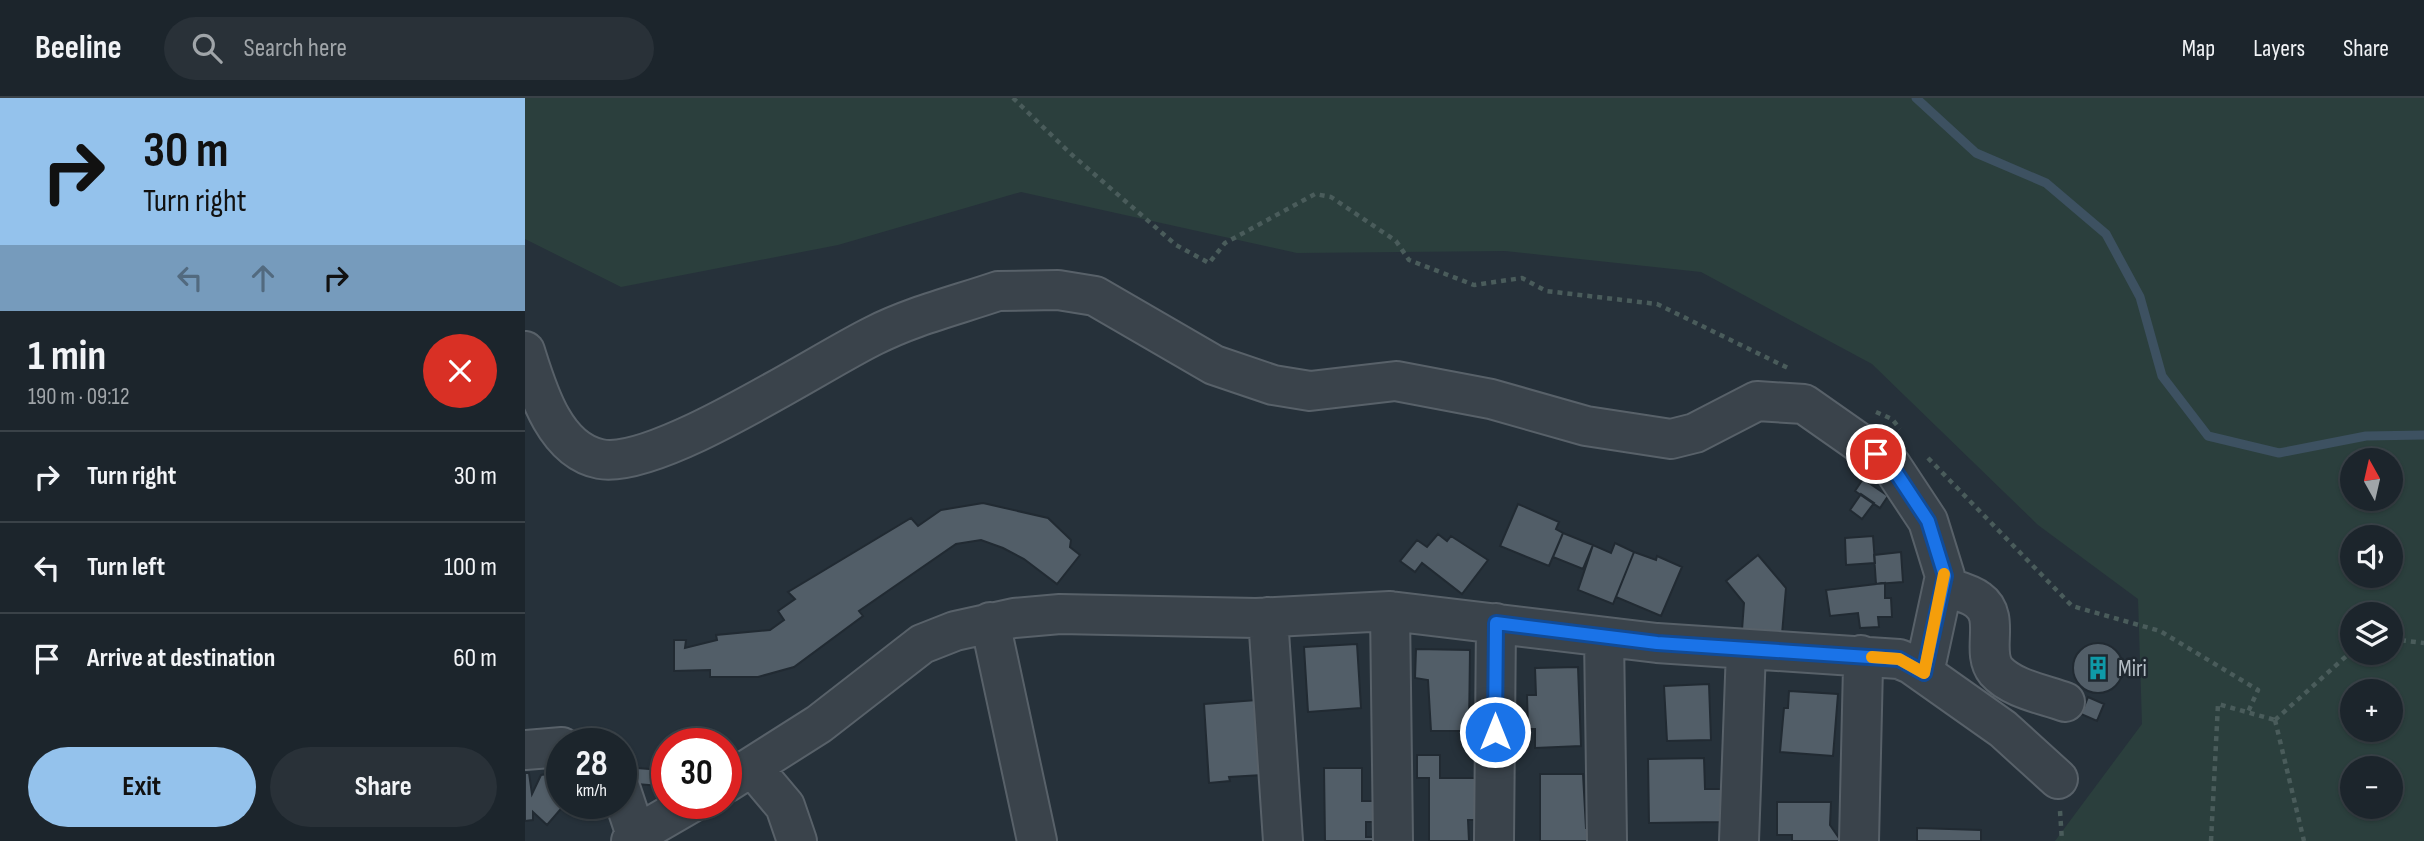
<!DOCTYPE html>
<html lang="en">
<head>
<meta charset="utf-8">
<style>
	:root { --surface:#1c252c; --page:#293138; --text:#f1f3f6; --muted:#a0a5a9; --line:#3a4248; --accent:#94c2ec }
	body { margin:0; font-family:"Sofia Sans Condensed",sans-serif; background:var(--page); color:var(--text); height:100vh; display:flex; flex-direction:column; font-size:26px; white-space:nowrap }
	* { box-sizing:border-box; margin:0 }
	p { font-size:23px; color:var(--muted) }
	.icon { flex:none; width:38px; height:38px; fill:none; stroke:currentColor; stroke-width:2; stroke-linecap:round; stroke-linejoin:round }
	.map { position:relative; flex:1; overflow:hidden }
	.sheet { display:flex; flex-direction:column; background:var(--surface); width:525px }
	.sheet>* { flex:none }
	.banner { background:#94c2ec; color:#111; overflow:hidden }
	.needle { width:46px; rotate:352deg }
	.buttons { position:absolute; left:1815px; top:350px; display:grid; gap:14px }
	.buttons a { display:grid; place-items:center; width:63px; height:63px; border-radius:50%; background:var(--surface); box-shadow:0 2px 5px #0004,0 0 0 2px var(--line); font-size:35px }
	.speed { position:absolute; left:21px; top:630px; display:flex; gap:14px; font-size:35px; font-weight:700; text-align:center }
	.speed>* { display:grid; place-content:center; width:91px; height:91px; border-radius:50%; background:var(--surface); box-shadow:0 2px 5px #0004,0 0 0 2px var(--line); line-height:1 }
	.speed small { font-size:18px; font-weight:400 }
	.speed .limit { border:10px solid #d22; background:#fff; color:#111 }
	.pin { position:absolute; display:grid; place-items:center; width:60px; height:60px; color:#fff; margin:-30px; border:4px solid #fff; border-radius:50%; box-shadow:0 2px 7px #0007 }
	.me { position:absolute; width:77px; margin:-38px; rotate:0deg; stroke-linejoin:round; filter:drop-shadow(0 0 5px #0008) }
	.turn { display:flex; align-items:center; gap:24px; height:147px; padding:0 28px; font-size:32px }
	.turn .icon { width:91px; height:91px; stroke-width:2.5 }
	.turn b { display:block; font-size:49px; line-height:60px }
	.lanes { display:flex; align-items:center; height:66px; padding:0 28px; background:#0003; justify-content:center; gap:35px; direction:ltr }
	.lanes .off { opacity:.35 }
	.round { display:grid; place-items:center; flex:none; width:74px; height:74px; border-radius:37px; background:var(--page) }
	.summary { display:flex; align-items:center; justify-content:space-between; height:119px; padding:0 28px }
	h1 { font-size:42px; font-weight:700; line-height:52px }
	.button { display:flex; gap:14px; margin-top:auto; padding:14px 28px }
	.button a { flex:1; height:80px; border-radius:42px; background:var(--accent); color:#111; font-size:28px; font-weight:700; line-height:80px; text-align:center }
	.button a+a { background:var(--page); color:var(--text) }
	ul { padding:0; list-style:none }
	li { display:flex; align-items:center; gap:21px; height:91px; padding:0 28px; border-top:2px solid var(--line) }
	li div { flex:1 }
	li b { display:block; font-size:26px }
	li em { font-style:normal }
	header { display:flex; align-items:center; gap:42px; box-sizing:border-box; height:98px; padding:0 35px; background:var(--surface); border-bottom:2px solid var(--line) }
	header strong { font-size:33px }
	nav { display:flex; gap:38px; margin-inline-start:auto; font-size:24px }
	.search { width:490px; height:63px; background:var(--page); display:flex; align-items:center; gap:18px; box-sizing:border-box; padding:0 24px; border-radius:38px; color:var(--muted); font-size:26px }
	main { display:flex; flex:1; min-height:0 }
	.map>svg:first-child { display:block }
	.green { fill:#2b3f3d; fill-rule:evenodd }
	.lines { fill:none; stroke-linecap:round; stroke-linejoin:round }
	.stream { stroke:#3d5161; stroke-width:9 }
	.building { fill:#525e68; stroke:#212a32; stroke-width:2 }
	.minor-casing { stroke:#586169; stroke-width:42 }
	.path { stroke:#4a5c5b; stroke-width:4.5; stroke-dasharray:5 5; stroke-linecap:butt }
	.minor { stroke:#3a434b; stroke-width:38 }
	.route-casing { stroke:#114b97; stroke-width:18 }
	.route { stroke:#1a73e8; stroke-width:12 }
	.slow { stroke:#f59e0b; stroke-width:12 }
	.labels { text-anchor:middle; stroke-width:5; stroke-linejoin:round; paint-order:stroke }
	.poi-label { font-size:23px; fill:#b5bec6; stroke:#1f2830; text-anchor:start }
</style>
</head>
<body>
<header>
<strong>Beeline</strong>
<div class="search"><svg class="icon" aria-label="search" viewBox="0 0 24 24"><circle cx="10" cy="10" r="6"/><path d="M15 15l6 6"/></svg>Search here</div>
<nav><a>Map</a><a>Layers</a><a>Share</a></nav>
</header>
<main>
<section class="sheet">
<div class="banner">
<div class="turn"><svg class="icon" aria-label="right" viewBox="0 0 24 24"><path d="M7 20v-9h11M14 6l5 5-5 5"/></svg><div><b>30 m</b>Turn right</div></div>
<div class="lanes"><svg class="icon off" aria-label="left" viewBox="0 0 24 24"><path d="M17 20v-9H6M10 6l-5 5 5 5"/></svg><svg class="icon off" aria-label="ahead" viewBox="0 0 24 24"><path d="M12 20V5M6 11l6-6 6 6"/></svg><svg class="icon" aria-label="right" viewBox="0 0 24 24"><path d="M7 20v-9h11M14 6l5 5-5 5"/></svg></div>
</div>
<div class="summary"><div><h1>1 min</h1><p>190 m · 09:12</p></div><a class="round" style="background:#d93025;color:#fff"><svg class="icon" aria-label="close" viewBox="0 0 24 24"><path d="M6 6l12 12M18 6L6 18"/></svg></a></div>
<ul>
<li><svg class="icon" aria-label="right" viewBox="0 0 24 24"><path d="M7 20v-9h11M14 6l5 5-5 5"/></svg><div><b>Turn right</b></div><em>30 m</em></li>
<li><svg class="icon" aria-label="left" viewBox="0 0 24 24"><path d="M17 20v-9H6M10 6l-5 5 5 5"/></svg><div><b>Turn left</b></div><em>100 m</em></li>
<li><svg class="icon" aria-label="arrive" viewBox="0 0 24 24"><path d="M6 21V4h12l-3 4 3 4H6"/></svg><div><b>Arrive at destination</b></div><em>60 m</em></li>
</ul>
<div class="button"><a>Exit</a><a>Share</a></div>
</section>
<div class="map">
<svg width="1899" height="743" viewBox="0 0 1899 743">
	<rect width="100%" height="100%" fill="#26313a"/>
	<path class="green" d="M0,0H1899V743H1530L1617,626L1613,501L1513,427L1347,266L1176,174L980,153L772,155L496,94L313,147L96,189L0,141ZM1827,362H1866V401H1827ZM1827,439H1866V478H1827ZM1827,516H1866V555H1827ZM1827,593H1866V632H1827ZM1827,670H1866V709H1827Z"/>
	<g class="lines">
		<path class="stream" d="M1391,0L1451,55L1521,85L1581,136L1615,199L1637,278L1683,338L1754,355L1841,338L1899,337"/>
	</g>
	<path class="building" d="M1338,381L1363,398L1355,410L1330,393Z
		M1336,396L1349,405L1337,421L1325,412Z
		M458,405L523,420L546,442L545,449L555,457L532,486L499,461L478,450L456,442L431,446L334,513L338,518L269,569L233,579H185V572L149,573V542H161L160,550L192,542L191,537L245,532L259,522L253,513L270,501L263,494L386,420L393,428L416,412Z
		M993,406L1034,424L1031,431L1038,435L1024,468L975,448Z
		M1038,435L1068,447L1058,471L1028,459Z
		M913,436L922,443L926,438L963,462L937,496L897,465L890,474L875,463L892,442L902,449Z
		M1348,438L1350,465L1321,467L1320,440Z
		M1090,445L1109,454L1088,506L1053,492L1068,447L1086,455Z
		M1109,454L1131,462L1132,458L1157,469L1136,518L1091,499Z
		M1376,454L1378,484L1351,486L1349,457Z
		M1233,457L1261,490L1257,536L1217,532L1219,505L1201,483Z
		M1360,485V500H1366L1367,519H1353L1354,529L1335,530L1333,515L1305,518L1301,492Z
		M1548 570a25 25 0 1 1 50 0a25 25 0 1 1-50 0Z
		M832,546L836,610L783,614L779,549Z
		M891,551L945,552L944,633H906L903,582L890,580Z
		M1053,569L1056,648L1010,650V631H1003L1002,597H1011L1010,570Z
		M1184,586L1186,642L1142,643L1139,588Z
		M1264,593L1313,596L1308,658L1255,654L1259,610H1263Z
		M1563,599L1579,606L1572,623L1556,616Z
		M732,602L738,677L704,679L705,683L684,685L679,606Z
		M892,657H915V680H954V722H943L944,743H904V680H892Z
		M1179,660L1180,691H1196V724L1124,725L1123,661Z
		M112,670L137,672L136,688L111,686Z
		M799,670H837V703H849L850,724H841V739H854V743H800Z
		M36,674L37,705H41L22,727L8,714V722L0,723V675H4L7,696L16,677Z
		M1015,676H1058L1061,730H1067V743H1015Z
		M1252,704H1306L1305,727L1316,743H1267V737H1252Z
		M1392,730L1456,732V743H1392Z"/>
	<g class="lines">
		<g class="minor-casing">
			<path id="minor" d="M0,253C12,291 29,352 75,361C132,372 291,266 348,238C387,218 432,207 473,193L533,192L570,198L689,267L748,287L785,293L871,283L966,301L1061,328L1146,341L1170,335L1232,303L1279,306L1366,367L1403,423L1420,478L1399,575
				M1418,488C1429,492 1444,495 1453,502C1477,519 1455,553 1471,573C1487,591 1518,596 1540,604
				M865,513L868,743
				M743,519L758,743
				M465,524L512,743
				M1079,539L1082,743
				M0,652L37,649
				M228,670L260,708L272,743
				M201,685L294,626L397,546L430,533L489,520L535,516L731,520L865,513L1132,545L1374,561L1386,566L1478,631L1533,681
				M96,692L111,737
				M106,743L111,737L166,705
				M969,743L971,525
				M1214,743L1221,552
				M1334,743L1338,568L1336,557"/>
		</g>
		<path class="path" d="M488,0L546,56L651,147L684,165L700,145L790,96L806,99L871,143L884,162L949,187L997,180L1021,193L1132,206L1265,271
			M1351,314L1367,321L1375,331
			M1403,360L1547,508L1635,533L1733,592L1723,614
			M1866,541L1899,545
			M1750,622L1779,743
			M1750,622L1827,553
			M1535,713L1537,743
			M1686,743L1693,606L1750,622"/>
		<use href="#minor" class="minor"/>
	</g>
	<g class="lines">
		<g class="route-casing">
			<path id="route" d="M970,634L971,525L1132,545L1374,561L1399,575L1420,478L1403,423L1366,367L1351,356"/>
		</g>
		<use href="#route" class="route"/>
		<path class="slow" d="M1347,559L1374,561L1399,575L1419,476"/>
	</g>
	<defs>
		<g id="building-bare" transform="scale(1.89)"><path d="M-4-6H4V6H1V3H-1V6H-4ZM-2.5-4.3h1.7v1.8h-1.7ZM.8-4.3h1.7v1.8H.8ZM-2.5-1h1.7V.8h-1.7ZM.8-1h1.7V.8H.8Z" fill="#0f9aa8" stroke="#1f2830" stroke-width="2.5" paint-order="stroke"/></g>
	</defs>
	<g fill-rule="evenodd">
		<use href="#building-bare" x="1573" y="570"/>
	</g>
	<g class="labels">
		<g class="poi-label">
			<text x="1593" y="578">Miri</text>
		</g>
	</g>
</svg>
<div class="buttons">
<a><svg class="needle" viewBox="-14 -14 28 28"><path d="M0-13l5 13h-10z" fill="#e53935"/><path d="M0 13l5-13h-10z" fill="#a0a5a9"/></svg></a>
<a><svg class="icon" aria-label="sound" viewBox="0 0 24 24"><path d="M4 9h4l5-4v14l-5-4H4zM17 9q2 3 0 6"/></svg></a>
<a><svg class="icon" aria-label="layers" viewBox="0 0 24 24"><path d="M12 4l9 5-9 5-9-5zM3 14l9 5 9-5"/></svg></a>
<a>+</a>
<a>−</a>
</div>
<div class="speed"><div>28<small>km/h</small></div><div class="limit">30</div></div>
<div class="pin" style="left:1351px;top:356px;background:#d93025"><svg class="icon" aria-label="arrive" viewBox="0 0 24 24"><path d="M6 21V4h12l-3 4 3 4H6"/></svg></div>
<svg class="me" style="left:970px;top:634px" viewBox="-20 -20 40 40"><circle r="17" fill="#1a73e8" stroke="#fff" stroke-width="3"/><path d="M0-11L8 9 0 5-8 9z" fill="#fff"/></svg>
</div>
</main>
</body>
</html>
